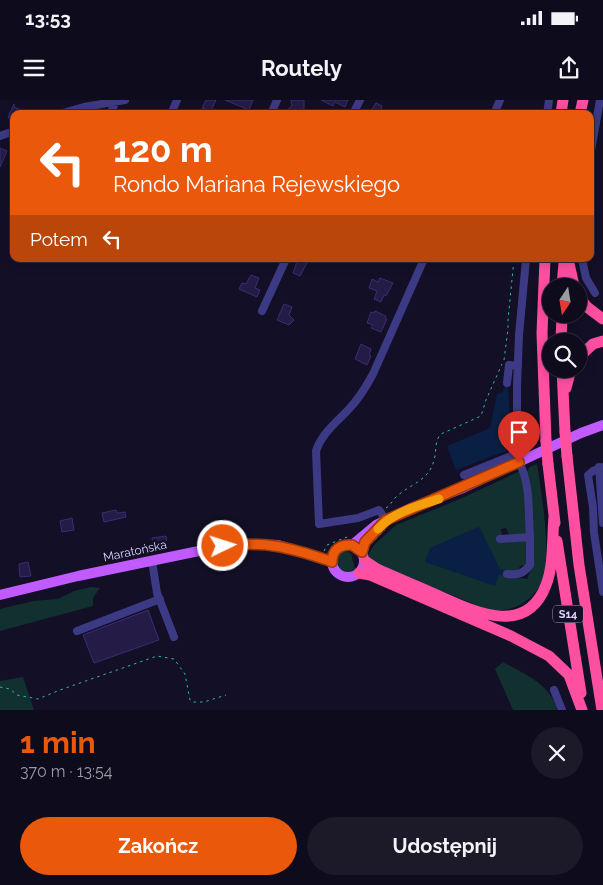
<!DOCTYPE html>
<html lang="pl">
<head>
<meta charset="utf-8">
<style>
	:root { --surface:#0e0b1c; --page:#1c1929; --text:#f1f3f6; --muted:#9b9ba3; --line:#2e2b3b; --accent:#ea580c }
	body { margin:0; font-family:Raleway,sans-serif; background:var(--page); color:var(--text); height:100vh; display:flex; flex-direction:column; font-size:19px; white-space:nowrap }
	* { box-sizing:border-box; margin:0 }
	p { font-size:16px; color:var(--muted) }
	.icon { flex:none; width:28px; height:28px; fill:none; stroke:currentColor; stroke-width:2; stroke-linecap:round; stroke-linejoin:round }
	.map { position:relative; height:610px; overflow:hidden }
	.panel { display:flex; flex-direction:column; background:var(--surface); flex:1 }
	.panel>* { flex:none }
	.guide { position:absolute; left:10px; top:10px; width:584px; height:152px; border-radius:10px; box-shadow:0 2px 12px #0003,0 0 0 1px var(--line); background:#ea580c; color:#fff; overflow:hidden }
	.needle { width:32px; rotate:192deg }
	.fabs { position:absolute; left:542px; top:178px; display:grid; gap:10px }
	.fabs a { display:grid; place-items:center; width:45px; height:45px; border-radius:50%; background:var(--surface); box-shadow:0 2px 12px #0003,0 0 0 1px var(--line); font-size:25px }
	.pin { position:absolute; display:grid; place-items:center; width:42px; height:42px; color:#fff; margin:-51px -21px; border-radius:50% 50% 50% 0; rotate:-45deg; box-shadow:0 0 5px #0007 }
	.pin .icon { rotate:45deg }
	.me { position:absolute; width:55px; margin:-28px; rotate:86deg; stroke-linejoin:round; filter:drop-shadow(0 0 4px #0008) }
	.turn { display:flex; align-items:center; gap:18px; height:105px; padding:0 20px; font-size:22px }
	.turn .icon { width:65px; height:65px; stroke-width:2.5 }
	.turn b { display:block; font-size:35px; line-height:42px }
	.then { display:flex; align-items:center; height:48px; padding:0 20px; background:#0003; gap:10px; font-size:19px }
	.round { display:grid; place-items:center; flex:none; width:52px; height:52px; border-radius:26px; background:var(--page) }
	.summary { display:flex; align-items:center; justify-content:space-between; height:85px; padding:0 20px }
	h1 { font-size:30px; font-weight:700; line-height:38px; color:var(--accent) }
	.action { display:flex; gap:10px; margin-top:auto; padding:10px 20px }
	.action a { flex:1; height:58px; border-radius:30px; background:var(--accent); color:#fff; font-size:20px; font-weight:700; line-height:58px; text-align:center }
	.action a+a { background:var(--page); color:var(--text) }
	.status { display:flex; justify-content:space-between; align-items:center; height:35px; padding:0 25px; background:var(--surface); direction:ltr }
	.status svg { height:14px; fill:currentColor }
	header { display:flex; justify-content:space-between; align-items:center; height:65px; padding:0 20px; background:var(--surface); font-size:22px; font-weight:700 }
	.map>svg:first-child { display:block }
	.green { fill:#12302f }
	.water { fill:#0a1f44 }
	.building { fill:#241b47; stroke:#3b2d73 }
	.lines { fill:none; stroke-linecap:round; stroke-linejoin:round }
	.path { stroke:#2fb8b0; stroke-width:1; stroke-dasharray:2.5 4; stroke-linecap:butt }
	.minor { stroke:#3d3a85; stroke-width:8 }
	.major { stroke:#c25bff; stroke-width:10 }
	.highway { stroke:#ff4fa3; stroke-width:11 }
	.highway-bridge { stroke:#ff4fa3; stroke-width:11 }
	.route-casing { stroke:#983908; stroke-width:12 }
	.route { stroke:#ea580c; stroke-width:9 }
	.slow { stroke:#f59e0b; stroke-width:9 }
	.labels { text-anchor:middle; stroke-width:5; stroke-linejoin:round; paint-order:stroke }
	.shield { fill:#130f26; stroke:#9e99be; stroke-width:1 }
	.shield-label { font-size:11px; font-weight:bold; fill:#d9d4ff }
	.street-label { font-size:12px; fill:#d9d4ff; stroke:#130f26 }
</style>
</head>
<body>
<div class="status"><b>13:53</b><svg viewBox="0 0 49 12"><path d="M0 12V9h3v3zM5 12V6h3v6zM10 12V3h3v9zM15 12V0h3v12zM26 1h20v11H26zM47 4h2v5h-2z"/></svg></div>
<header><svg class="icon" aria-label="menu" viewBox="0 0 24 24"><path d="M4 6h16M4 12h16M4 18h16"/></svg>Routely<svg class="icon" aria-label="share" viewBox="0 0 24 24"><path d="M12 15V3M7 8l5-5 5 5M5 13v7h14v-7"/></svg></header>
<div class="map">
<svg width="603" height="610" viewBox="0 0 603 610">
	<rect width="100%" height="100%" fill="#130f26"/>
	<path class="green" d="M537,364C541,390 552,455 543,478C534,502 513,513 488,510L372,462L368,455L374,445L396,425L460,399L520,371L524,379L528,435L510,437L506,428L501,429L502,435L497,437L498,440L527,439L528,465L520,466L518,472L507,475L527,479L531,469L526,373L530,367Z
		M344,451L351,453L355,469L349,472C337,471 334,463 339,452Z
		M91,487L100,488L93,498V506L0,531V509L33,501L58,499L74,491Z
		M503,562C524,574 551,584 557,610H513L495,569Z
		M23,577L34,610H0V581Z"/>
	<path class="water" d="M505,284H508L511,338L506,351L456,370L447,346L490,328L497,294L502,293Z
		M478,427L480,428L500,469L507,471V475H499L495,486L425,462L430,448Z"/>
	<path class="building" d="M206,0H216L211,11L202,8Z
		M225,0H253L249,10Z
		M291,0H304V11L301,14H281L292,6Z
		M321,0H348L345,7L335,2L333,6Z
		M376,3L382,6L380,12L385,14H369Z
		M14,4V7L30,14H14V20L8,17Z
		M0,48L7,51L0,67Z
		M298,159L301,160L302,159H309L300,176L293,173Z
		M251,175L259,178L255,188L260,190L257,197L239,189L242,183L246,184Z
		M380,178L393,183L386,196L384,195L381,202L374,199L377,191L369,188L372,179L378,182Z
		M284,204L292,207L289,215L294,220L289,225L277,220Z
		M375,211L386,216L385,218L387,219L381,232L371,228L373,225L367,223L371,212L374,213Z
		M361,244L371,249L369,255L371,256L367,265L355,259Z
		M116,410L117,413L125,412L126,417L104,422L102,413Z
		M72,418L74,430L62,432L60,421Z
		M166,436L167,445H165L166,447L154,449L152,438Z
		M28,462L31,476L20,477L19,464Z
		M148,510L159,540L94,563L83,535Z"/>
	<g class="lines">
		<path class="path" d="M504,260L508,229V220L514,159
			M386,408C391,405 392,401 396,397C410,384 429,381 434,360C437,351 434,341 441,334L481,316L486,300L502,264
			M366,443L369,446L385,430
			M324,451L327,445L347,437
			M0,587L10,589L17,595L38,599L60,590L157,556L174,559L185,574L190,600L192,602H204L226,595"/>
		<path class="minor" d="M59,14L84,7L125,0
			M110,14L116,1
			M171,14L177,0
			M271,14L277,0
			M353,14L360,0
			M494,14L500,0
			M547,14L549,0
			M0,36L14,31
			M590,56L600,0
			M582,159L586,178L595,193
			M262,211L286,159
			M507,283L509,265L518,266
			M525,360L517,347V286L519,235L526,159
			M519,362C531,385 528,412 530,437
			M599,367L603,423
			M603,367L593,371L588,375L593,407L594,433L603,492
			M464,375L511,356L517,347
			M386,420L379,410L358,418L319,424L316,351C322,333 336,323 348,310C358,300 366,287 373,274L424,159
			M500,439L530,437V465C523,474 518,475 507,474
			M152,461L157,493L174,537
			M77,531L160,499
			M554,590L562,610"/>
		<path class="major" d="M332 461a16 16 0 1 1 32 0a16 16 0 1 1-32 0Z
			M352,445L376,425L411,408L463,388L581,333L603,325
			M0,495L78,476L223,446L254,444L278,445L327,460L332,463"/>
		<path class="highway" d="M561,14L563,0
			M580,14L583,0
			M545,159L542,233L546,341
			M568,159L574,186
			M562,186L564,163
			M579,197L587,207L603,219
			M561,241L562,214
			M579,257L593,244L603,241
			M562,269L565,332
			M566,288L571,269
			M567,356L579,465L602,610
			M548,364L555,423
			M557,441L581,593
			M365,461L377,469C397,478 417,486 437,495C473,511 526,538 546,485C554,465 552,439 554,417
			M359,473L370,475L511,536L549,556L569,575L582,610"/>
		<path class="highway-bridge" d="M565,332L567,356
			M546,341L548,364"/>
	</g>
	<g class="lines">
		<g class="route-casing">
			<path id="route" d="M223,446C265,441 288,447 327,460L332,462C332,450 340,444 352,445L362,452L365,442L386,420L519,362"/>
		</g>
		<use href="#route" class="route"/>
		<path class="slow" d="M378,429C394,412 417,406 439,399"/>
	</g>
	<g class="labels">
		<rect class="shield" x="553" y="505.5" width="30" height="17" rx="4"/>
		<g class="shield-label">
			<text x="568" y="518">S14</text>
		</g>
		<g class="street-label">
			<text transform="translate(135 451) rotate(-12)" y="4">Maratońska</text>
		</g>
	</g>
</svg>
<div class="fabs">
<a><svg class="needle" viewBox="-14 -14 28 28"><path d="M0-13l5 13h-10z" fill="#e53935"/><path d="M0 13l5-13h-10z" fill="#9b9ba3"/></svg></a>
<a><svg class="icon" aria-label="search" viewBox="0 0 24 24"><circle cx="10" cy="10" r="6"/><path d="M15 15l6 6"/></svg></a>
</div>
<div class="pin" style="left:519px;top:362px;background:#d93025"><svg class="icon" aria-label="arrive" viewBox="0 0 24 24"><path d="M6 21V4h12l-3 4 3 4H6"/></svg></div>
<svg class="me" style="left:223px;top:446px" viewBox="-20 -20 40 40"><circle r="17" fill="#ea580c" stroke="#fff" stroke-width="3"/><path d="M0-11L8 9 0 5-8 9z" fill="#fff"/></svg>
<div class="guide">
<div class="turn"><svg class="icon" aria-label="left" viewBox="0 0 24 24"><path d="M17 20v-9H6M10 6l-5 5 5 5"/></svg><div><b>120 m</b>Rondo Mariana Rejewskiego</div></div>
<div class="then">Potem<svg class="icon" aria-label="left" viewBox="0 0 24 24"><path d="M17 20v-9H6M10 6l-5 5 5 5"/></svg></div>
</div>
</div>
<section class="panel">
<div class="summary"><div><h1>1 min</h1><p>370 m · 13:54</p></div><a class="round"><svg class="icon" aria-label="close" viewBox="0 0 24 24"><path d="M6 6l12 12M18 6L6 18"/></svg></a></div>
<div class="action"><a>Zakończ</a><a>Udostępnij</a></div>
</section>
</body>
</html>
